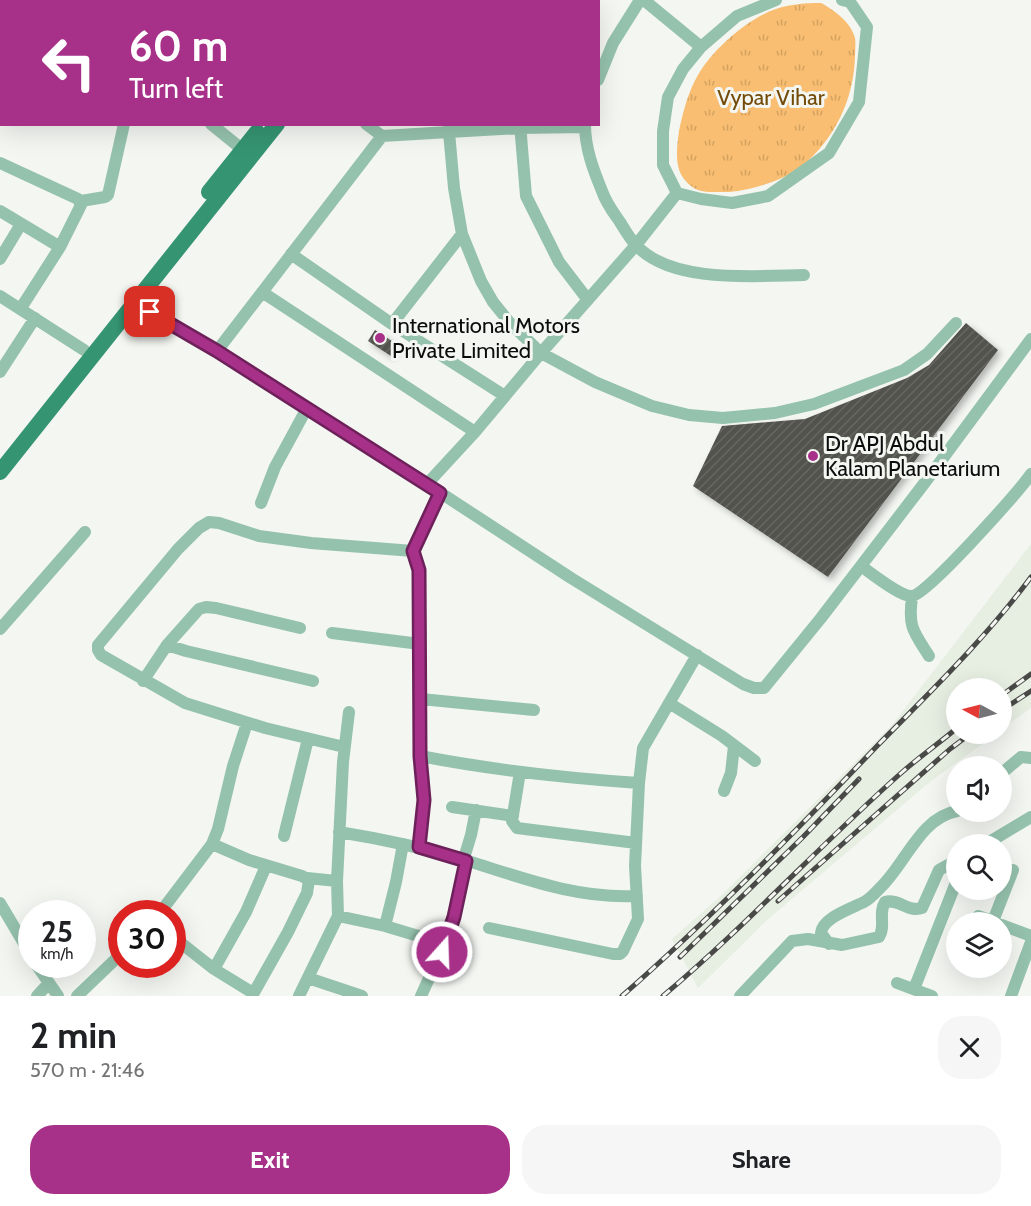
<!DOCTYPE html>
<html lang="en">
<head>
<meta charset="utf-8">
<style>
	:root { --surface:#fff; --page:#f6f6f6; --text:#202124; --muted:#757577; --accent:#a73189 }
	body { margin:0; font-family:Cabin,sans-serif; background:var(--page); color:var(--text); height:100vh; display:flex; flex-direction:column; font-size:22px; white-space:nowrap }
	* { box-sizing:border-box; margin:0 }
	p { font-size:20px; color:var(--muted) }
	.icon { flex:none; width:33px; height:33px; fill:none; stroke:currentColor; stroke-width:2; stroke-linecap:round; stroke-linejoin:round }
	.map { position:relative; height:996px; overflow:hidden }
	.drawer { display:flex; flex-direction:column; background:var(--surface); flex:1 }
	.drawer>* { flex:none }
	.hud { position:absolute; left:0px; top:0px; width:600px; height:126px; box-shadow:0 6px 24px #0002; background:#a73189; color:#fff; overflow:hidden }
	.needle { width:39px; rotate:277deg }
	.fabs { position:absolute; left:946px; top:678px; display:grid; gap:12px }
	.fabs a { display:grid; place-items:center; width:66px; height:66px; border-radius:50%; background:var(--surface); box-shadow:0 6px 24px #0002; font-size:30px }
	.speed { position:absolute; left:18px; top:900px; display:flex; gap:12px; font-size:30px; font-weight:700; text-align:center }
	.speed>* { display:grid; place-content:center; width:78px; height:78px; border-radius:50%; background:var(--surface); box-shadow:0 6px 24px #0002; line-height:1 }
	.speed small { font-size:15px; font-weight:400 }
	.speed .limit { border:9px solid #d22; background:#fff; color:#111 }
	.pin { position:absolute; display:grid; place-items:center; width:51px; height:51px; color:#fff; margin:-26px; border-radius:12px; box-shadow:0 3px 9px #0006 }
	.me { position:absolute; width:66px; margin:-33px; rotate:20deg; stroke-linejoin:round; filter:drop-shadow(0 0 4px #0008) }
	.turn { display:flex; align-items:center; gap:21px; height:126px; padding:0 30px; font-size:27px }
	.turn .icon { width:78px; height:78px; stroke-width:2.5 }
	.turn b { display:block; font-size:42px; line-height:51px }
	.round { display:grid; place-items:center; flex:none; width:63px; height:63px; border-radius:24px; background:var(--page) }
	.head { display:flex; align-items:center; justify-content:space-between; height:102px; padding:0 30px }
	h1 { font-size:36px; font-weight:800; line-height:45px }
	.button { display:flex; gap:12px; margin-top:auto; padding:12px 30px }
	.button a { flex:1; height:69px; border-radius:24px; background:var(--accent); color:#fff; font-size:24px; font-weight:800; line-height:69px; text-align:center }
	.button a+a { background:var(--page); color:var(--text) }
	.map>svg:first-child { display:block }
	.built { fill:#e7eee2 }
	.park { fill:url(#park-tufts) }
	.building { fill:url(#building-hatch); filter:url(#shadow) }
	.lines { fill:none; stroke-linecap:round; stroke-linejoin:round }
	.minor { stroke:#95c2ad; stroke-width:12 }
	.major { stroke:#359471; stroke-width:16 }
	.rail-casing { stroke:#494a48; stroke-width:5 }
	.rail { stroke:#f3f6f1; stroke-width:3; stroke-dasharray:9; stroke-linecap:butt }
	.route-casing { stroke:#6d2059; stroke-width:15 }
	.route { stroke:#a73189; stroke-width:10 }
	.poi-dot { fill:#a73189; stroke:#f3f6f1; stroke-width:2 }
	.labels { text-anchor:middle; stroke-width:6; stroke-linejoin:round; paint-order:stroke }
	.park-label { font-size:22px; fill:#734b09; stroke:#f3f6f1 }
	.poi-label { font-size:22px; fill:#0b0c0b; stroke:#f3f6f1; text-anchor:start }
</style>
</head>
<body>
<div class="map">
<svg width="1031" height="996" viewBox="0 0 1031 996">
	<defs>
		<pattern id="park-tufts" width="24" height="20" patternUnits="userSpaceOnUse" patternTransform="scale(1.5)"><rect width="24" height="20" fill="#f9be71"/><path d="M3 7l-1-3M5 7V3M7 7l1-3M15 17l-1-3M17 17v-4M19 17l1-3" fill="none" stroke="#d4a260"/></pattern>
		<pattern id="building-hatch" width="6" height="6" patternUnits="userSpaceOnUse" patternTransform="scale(1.5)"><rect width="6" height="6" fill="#53524d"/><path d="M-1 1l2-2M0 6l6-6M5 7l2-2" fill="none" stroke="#676662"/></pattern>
		<filter id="shadow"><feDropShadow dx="3.5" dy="3.5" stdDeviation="3" flood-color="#0004"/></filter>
	</defs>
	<rect width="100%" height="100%" fill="#f3f6f1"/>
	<path class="built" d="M1031,544V708L1002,729V688H957V734H996L931,781L767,920L698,988L672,939L724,893L892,725Z"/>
	<path class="park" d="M821,3C834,10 851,22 855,38C856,43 855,50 855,56C854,99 835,139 801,167C785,180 746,192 725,192C706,192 696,194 684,179C674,166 677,147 679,131C683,112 688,92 698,75C712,50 748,18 776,9C790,4 806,3 821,3Z"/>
	<path class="building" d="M966,323L998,350L828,577L693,486L722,426L805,419L907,378L929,365Z
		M375,330L398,345L391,356L368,341Z"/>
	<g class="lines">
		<path class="minor" d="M94,0L96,2
			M644,0L701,47
			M70,2V0
			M132,2L133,0
			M164,2V0
			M405,2L406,0
			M477,2L478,0
			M557,2L558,0
			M598,80L613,43L640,0
			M211,124L243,150
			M520,124L526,196L559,262L588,300
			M585,124C585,148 593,169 602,191C606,203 613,212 620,222C625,230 630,239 636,245C671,284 756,276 804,275
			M449,126V132L519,128L585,127
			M382,136L449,132L454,188L462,234L481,281L493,302L510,323L541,353L595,382L652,406L689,415L723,418L775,413L814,404L904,370L927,354L956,323
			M0,163L78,199L81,205L60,247L21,308
			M677,193L701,199L732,203L768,196L829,153L859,102L867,27L850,2L842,0
			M81,201L105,197L108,195L124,124
			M0,211L60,247
			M291,254L392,324L505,396
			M0,259L21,224
			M262,292L475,432
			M0,296L84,350
			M134,302L217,351L382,136L366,124
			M392,324L462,234
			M217,351L427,484L475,432L541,353L636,245L677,193L663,165V131L668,97L683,69L701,47L737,16L776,0
			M0,372L35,318
			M427,484L571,578L743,684L754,688H764L821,618L926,481L1031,339
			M261,503L275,467L307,408
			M413,551L419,570L420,756L424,800L419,847
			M861,566C871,573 901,597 912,596C927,595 1018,492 1031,474
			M912,597C908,627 913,631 929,656
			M0,629L85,532
			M332,633L420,644
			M167,645L186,651L313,681
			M143,681L167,645L199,609L206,607L216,608L300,628
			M421,699L534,710
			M669,703L722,736L755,761
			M344,747L265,728L185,703L101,655L98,650V645L178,549L199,528L209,522L219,523L259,536L311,543L413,551L440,493
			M420,756C492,770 565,778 639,783
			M520,772L512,821L517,828L636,843
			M1002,773L1021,757L1031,758
			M724,791L731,773L734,746
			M452,807L513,816
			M339,832C382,839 424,848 465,860C523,878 576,899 637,896
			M284,836L308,739
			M212,844L249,860L302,876L309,880L307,893L288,932L252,996
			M986,844L1031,817
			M307,878L337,881
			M0,903L32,957
			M159,914L212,844L218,829L233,766L247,723
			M338,916L385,926L445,944
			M978,916L996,922
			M993,921L1013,870
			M1002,925L1031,936
			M385,926L396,882L403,844
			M489,928L613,954H620L623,951L638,919L635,866L639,783L643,748L697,655
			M172,936L214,969L253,993
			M829,944L821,933C822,918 852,908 864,902C870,899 876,892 881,887C906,863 920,818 957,811
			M36,964L58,996
			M214,969L246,912L266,866
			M308,978L362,996
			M897,983L932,996
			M914,989L957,880
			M37,996L48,984
			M77,996L122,953
			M299,996L338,916L337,881L343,762L349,712
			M421,996L450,932L466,861L464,858L471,835L476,810
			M740,996L792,941L808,939L842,945L879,937C886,927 878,913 885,902C898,898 909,913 922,908L939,870L957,860
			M1011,996L1031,942"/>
		<path class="major" d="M336,2L337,0
			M209,192L257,132
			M0,472L277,124"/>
		<g class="rail-casing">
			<path id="rail" d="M1002,695L1031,674
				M1002,710L1031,691
				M778,901L950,749L970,734
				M680,957L803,837L859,779
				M622,996C712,917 795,832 878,745C931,691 986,638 1031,577
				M663,996C746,926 819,846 900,774C918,758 938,744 957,728"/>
		</g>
		<use href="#rail" class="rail"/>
	</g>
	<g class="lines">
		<g class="route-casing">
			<path id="route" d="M150,312L217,351L440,493L413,551L419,570L420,756L424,800L419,847L466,861L454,917L442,952"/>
		</g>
		<use href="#route" class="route"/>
	</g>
	<g class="poi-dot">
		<circle cx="380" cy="338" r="6"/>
		<circle cx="813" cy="456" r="6"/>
	</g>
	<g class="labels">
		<g class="park-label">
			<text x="771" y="105">Vypar Vihar</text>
		</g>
		<g class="poi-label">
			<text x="392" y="333">International Motors<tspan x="392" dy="25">Private Limited</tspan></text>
			<text x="825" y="451">Dr APJ Abdul<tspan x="825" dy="25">Kalam Planetarium</tspan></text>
		</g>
	</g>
</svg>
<div class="fabs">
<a><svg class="needle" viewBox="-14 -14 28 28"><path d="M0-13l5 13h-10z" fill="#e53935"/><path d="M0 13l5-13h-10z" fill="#757577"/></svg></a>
<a><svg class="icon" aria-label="sound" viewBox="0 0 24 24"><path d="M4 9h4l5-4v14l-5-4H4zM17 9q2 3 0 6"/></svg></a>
<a><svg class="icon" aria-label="search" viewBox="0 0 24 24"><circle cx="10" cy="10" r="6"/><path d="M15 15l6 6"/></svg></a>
<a><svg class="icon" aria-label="layers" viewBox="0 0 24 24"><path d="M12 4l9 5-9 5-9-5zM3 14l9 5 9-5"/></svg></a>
</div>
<div class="speed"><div>25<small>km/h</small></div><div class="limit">30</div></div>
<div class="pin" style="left:150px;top:312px;background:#d93025"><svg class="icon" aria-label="arrive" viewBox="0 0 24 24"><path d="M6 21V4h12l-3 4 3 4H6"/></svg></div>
<svg class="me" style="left:442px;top:952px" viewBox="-20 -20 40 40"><circle r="17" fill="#a73189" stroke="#fff" stroke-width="3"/><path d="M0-11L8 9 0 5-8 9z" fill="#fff"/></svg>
<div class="hud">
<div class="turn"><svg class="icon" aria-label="left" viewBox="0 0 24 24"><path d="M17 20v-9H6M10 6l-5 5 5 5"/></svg><div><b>60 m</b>Turn left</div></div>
</div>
</div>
<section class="drawer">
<div class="head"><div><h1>2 min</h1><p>570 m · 21:46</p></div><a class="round"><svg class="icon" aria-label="close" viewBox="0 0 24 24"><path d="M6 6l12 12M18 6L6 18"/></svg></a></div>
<div class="button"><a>Exit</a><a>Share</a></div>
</section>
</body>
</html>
